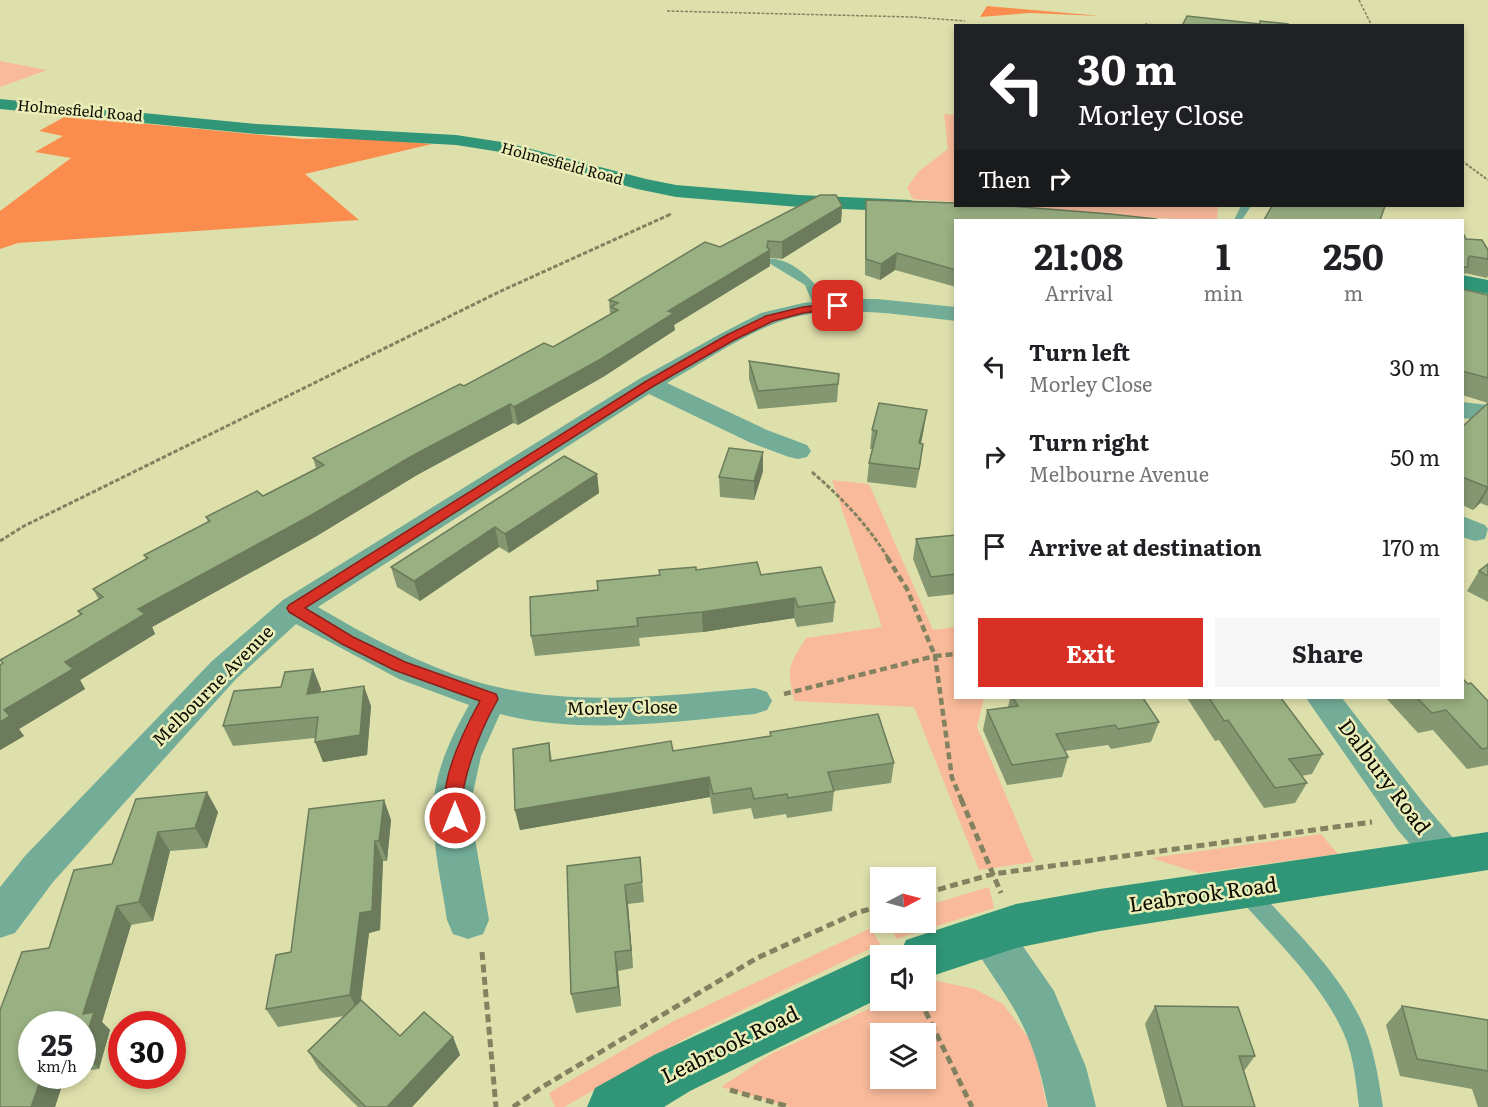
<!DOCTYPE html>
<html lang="en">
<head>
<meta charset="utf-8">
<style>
	:root { --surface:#fff; --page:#f6f6f6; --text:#202124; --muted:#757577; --accent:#d93025 }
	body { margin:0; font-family:Literata,serif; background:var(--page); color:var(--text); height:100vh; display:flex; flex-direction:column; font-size:22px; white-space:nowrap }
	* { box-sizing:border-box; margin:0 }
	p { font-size:20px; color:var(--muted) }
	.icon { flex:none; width:33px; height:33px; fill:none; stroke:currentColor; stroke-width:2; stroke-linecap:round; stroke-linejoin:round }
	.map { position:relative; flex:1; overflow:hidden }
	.side { position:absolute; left:954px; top:219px; width:510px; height:480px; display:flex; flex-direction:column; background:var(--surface); border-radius:0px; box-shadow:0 3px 9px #0003 }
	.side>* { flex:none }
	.hud { position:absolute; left:954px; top:24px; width:510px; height:183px; border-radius:0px; box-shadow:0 3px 9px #0003; background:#202124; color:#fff; overflow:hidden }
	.needle { width:39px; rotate:84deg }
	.fabs { position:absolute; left:870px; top:867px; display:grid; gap:12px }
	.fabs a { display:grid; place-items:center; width:66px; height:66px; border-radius:0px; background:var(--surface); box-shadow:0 3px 9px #0003; font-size:30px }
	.speed { position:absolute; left:18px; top:1011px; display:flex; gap:12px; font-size:30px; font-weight:700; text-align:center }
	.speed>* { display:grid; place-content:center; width:78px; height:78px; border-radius:50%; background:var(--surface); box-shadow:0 3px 9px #0003; line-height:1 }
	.speed small { font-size:15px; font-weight:400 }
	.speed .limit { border:9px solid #d22; background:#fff; color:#111 }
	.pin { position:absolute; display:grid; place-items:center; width:51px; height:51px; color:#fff; margin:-26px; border-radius:12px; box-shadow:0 3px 9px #0006 }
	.me { position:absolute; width:66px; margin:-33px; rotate:0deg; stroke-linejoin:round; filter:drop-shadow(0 0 4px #0008) }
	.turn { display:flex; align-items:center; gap:21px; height:126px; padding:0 24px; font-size:27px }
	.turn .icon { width:78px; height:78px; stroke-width:2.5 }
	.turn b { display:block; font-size:42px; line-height:51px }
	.then { display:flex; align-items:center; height:57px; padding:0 24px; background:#0003; gap:12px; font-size:22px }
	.eta { display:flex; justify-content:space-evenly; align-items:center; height:102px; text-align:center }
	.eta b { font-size:36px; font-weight:700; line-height:42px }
	.button { display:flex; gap:12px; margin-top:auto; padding:12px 24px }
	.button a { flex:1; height:69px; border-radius:0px; background:var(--accent); color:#fff; font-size:24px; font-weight:700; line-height:69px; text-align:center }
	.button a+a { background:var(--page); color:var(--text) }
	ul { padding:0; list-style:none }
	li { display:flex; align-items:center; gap:18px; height:90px; padding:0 24px }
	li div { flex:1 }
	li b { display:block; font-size:22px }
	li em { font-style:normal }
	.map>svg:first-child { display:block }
	.green { fill:#f8ba9a; fill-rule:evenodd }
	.forest { fill:#fa8d4d }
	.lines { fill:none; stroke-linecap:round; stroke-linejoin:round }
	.path-far4 { stroke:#828260; stroke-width:1.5; stroke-dasharray:3 1.5; stroke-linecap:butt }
	.path-far3 { stroke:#828260; stroke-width:2; stroke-dasharray:3 1.5; stroke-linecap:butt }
	.path-far2 { stroke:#828260; stroke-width:3; stroke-dasharray:4.5 2; stroke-linecap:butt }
	.path-far1 { stroke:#828260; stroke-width:4.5; stroke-dasharray:7 4; stroke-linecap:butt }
	.path { stroke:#828260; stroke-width:5; stroke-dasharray:8 4.5; stroke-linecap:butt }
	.lane { fill:#73ad98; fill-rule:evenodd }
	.street { fill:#73ad98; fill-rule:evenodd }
	.secondary { fill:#309677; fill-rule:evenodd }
	.wall { fill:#849770 }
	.shaded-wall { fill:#6b7b5b }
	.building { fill:#99b082; stroke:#6b7b5b; stroke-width:1.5 }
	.route { fill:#d93025; stroke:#8d1f18; stroke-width:1.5 }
	.labels { text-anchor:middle; stroke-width:5; stroke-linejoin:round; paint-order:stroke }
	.far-street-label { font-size:15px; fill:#0d0c00; stroke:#ebedb9 }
	.street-label { font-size:18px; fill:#0d0c00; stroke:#ebedb9 }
	.near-street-label { font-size:21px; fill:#0d0c00; stroke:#ebedb9 }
</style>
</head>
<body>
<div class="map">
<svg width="1488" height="1107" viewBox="0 0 1488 1107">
	<rect width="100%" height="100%" fill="#dee0ac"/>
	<path class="green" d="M0,61L47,70L0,87Z
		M944,114L955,115V202L913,199L907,188L918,172L948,149Z
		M1006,206H1218L1217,220C1146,220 1076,210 1006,206Z
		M832,480L869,484L933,630L955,627L956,698H984L977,727L1034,862L979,870L914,707L794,701C787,667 788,667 806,638L882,627Z
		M1321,834L1338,854L1199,873L1151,858Z
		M989,887L994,908L896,939L890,923L926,922V906Z
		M871,928L880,944L699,1031L564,1107H555L549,1093L672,1022Z
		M937,981L975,989L1003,1004L1033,1044L1047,1107H790L721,1087L771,1054L886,1001L926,1000V985ZM880,1034H926V1078H880Z"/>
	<path class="forest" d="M987,6L1101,16L1030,13L980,17Z
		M66,116L303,139L364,138L432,144L305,174L359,220L18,243L0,249V211L71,158L35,152L63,136L39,131Z"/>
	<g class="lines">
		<path class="path-far4" d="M1359,0L1372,26
			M667,11L913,17L965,21
			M1145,24L1160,26"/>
		<path class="path-far3" d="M1462,161L1488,180
			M669,215L671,214"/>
		<path class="path-far2" d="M812,472C842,498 867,524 888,558
			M0,541L24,526L501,291L671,214"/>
		<path class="path-far1" d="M887,557L907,589L935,656L956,654
			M784,694L935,656L952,778L962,801"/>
		<path class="path" d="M961,799L1001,893
			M926,893L993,874L1372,822
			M482,952L496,1107
			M920,1000L972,1107
			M730,1090L790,1107
			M513,1107L539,1089L757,958L856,913L880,906"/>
		<path class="lane" d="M1241,206H1251L1242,220H1234Z
			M769,259C789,256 829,288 823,309H815L805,285L769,263Z
			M1246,882L1253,884C1290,926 1335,967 1360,1018C1374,1046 1378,1076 1383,1107H1359C1356,1083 1354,1057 1344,1034C1321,982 1275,940 1239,898L1236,891L1239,884Z"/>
		<path class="street" d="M838,299H877L956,307V321C900,315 830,302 776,323C738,338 702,363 667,383L767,430L807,445L811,451L807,457L798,459L789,457L749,442L649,394L318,607C367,636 419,664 474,681C566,708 662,696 755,688L767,692L772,701L767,710L755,714C671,722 582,735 500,714L481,756L473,793L475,839L489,920L483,934L468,939L453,934L447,920C441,878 429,833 435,791C440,760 454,732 469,705L399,679L296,624L236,679L53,882L15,933L0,938V887L25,856L212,661L283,600L639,379L722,333L761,313L803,303Z
			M1462,402L1488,405V421L1462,418Z
			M1462,516L1485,525L1488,529L1485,539L1475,541L1462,537Z
			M1306,698H1342L1425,805L1459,845L1465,857L1459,869L1445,875L1431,869L1397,829Z
			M989,913L1004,919L1054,991L1086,1067L1096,1107H1048C1042,1078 1035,1049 1021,1022C1006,991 982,965 968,933L974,919Z"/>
		<path class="secondary" d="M0,99L257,124L456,135L508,143L646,179L676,185L799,195L910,200L917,202L920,206L917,210L910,212L799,207L676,197L637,189L507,153L456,145L257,134L0,109Z
			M1462,275L1488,280V294L1462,289Z
			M1488,832V870L1100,931L1016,948L926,978V956H899L906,940L1016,904L1100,889Z
			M880,950L894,956H880V998L690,1091L664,1107H587L595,1088L654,1055Z"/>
	</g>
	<path class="wall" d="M866,200L956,220V287L895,270L880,280L865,275V215Z
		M842,206L841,222L782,259L770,258V266L674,325L675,330L603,377L518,425L513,423L417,475L315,537L152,627L155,634L80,680L85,689L19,729L24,736L0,750L3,663L0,660L80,615L78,611L99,600L93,589L146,559L144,555L208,522L206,517L263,496L316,468L313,458L464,386L553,347L610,314L609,300L720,247Z
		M1462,235L1466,239L1488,250V276L1487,278L1465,273L1462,278Z
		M1462,289L1488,295V506L1480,503L1473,510L1462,505V427L1488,403L1462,395Z
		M749,361L839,374L837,402L758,409L749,379Z
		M924,428L921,443V462L916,488L867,482L869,463L872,449H870L872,430Z
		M763,452V471L754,500L720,497L719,477Z
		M597,474L599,493L509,553L499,547L420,601L397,587L391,567Z
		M956,535V594L928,597L913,559L916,539Z
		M1488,564V602L1467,591L1479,571Z
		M696,570L761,575L835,602L833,622L797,627L794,618L703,632L639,638L640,646L535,656L531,636L598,590L660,575Z
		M313,669L321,689L320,692L371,706L367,755L323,762L315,738L233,746L223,726L281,687Z
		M1468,684L1488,701V765L1467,769L1433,730L1418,733L1386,698H1462Z
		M1010,698H1143L1159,722L1151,742L1111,749L1108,745L1065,751L1068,757L1062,777L1007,785L983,730L987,710L1008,707Z
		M1187,698H1281L1323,754L1312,774L1301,776L1307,783L1295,803L1264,808L1219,740L1215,741Z
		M770,732L894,763L891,783L834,791L832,811L787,818L786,814L754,819L751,808L713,814L710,797L520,830L515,810L549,743L552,761L673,751L770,736Z
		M136,799L218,812L207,848L170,851L153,921L131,925L102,1022L110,1030L99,1069L82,1071V1024H32V1076H65L55,1107H0L49,948L112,864Z
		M384,800L391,820L387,861H383L380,930L369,933L361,1000L400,1036L453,1037L460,1055L412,1107H358L319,1069L308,1051L344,1016L278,1027L266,1009L291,952Z
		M640,857L644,902L628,904L633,968L618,971L621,1006L576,1013L571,994Z
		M1155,1006L1255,1056L1244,1071L1255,1107H1167L1145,1024Z
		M1402,1006L1488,1020V1107H1478L1472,1089L1400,1076L1386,1025Z"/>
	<path class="shaded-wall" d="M842,206L841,222L782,259V242Z
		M768,241V251L770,250V266L674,325L675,330L603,377L518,425L514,407L668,311Z
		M897,253L895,270L880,280L881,264Z
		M510,404L513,423L417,475L315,537L152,627L155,634L80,680L85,689L19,729L24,736L0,750V722L4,710L65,662L138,609L412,456Z
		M927,410L924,428L917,462L919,443Z
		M763,452V471L754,500V481Z
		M597,474L599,493L509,553L505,534Z
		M1488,486V489L1480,503L1473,510Z
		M495,527L499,547L420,601L414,581Z
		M795,598L794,618L703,632L702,612Z
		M313,669L321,689L315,714L307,694Z
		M364,686L371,706L367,755L323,762L315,742Z
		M709,777L710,797L520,830L515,810Z
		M207,792L218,812L207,848L195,828Z
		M384,800L391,820L387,861L379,841Z
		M158,832L170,851L153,921L139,902Z
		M375,841L383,861L380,930L369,933L359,1014L350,995L360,913Z
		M625,885L628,904L633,968L631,950Z
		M117,906L131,925L102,1022L110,1030L99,1069L82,1051L83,1014Z
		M615,952L618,971L621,1006L618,987Z
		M453,1037L460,1055L412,1107H387Z
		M42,1076H65L55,1107H31Z"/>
	<path class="building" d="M1187,16L1260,24V21L1288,24V26H1182Z
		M820,195H836L842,206L782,242L768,241L767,247L770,250L668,311L674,313L601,359L514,407L510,404L412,456L308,517L138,609L145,614L65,662L73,669L4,710L10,716L0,722V665L3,663L0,660L82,614L78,611L103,597L93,589L148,558L144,555L210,521L206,517L257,491L263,496L324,465L313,458L460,384L464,386L544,343L553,347L618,310L611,307L618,303L609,300L705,242L720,247Z
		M866,200L956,203V206H1010L1110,214L1156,219V220H956V270L897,253L881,264L866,259Z
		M1272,206H1385L1380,220H1264Z
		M1462,235H1464L1466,239L1482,240L1488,250V259L1470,256L1468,258V267H1462Z
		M1462,289L1488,295V378L1462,371Z
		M749,361L839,374L838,384L758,391Z
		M879,403L927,410L919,443L923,444L919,469L869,463L877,431L872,430Z
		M1488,403V486L1487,487L1462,477V427Z
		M729,448L763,452L754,481L719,477Z
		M564,456L597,474L505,534L495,527L414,581L391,567Z
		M956,535V574L931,577L916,539Z
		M757,562L761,575L821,567L835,602L798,607L795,598L702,612L637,618L638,626L531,636L530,597L598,590L597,581L660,575L659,570L696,567V570Z
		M1488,564V576L1479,571Z
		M313,669L307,694L364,686L360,735L315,742L318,717L223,726L234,691L281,687L285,672Z
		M1462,678L1468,684L1471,683L1488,701V748L1482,749L1446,710L1432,713L1417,698H1462Z
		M1013,698H1143L1159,722L1118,729L1115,725L1056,734L1068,757L1012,765L987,710L1018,706Z
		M1209,698H1281L1323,754L1289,759L1307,783L1275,788L1228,720L1224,721Z
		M878,714L894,763L828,772L834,791L788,798L787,794L754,799L751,788L713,794L709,777L515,810L513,749L549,743L550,761L671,741L673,751L771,736L770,732Z
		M207,792L195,828L158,832L139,902L117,906L83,1014L94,1012L82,1050V1024H32V1076H42L31,1107H0V1010L22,952L49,948L74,870L112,864L136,799Z
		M384,800L379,841H375L372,911L360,913L350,995L266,1009L276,955L291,952L309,809Z
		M640,857L642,882L625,885L631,950L615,952L618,987L571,994L567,866Z
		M361,1000L400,1036L424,1012L453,1037L387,1107H366L308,1051Z
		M1155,1006L1238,1007L1255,1056H1239L1255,1107H1183Z
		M1402,1006L1488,1020V1071L1417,1059Z"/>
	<path class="route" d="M838,303L843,306L842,308L803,313L773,321L734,340L652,387L305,608L353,637L405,662L496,694L498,699C482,727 471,754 464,786C462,798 467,812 462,823L455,825L449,823C433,790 464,730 480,701L394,670L342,644L289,612L287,608L289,605L645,382L727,335L766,316L803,307Z"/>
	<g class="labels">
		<g class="far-street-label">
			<text transform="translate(80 111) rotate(5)" y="5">Holmesfield Road</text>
			<text transform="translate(562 164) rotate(15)" y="5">Holmesfield Road</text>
		</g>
		<g class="street-label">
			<text transform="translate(213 686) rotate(-45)" y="6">Melbourne Avenue</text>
			<text transform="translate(622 708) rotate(-1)" y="6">Morley Close</text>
		</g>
		<g class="near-street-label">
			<text transform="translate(1384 777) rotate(53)" y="7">Dalbury Road</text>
			<text transform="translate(1203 895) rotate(-8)" y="7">Leabrook Road</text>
			<text transform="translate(730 1045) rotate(-26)" y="7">Leabrook Road</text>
		</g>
	</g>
</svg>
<div class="fabs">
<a><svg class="needle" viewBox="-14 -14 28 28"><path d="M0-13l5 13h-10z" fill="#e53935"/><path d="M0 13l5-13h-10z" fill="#757577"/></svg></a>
<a><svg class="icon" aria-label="sound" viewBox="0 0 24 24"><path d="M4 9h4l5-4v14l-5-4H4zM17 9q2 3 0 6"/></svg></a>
<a><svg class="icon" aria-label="layers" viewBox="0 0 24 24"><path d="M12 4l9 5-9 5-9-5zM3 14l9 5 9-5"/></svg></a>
</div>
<div class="speed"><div>25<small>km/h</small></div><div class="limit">30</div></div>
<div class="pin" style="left:838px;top:306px;background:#d93025"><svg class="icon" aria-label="arrive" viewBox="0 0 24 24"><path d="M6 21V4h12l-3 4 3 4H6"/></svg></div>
<svg class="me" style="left:455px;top:818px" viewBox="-20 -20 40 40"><circle r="17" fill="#d93025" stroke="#fff" stroke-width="3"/><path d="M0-11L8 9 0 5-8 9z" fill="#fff"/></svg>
<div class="hud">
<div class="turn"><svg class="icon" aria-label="left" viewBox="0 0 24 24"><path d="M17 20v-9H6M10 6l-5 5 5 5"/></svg><div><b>30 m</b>Morley Close</div></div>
<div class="then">Then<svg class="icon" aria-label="right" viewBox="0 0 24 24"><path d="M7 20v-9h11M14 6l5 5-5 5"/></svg></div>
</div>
<section class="side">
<div class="eta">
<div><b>21:08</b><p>Arrival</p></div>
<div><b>1</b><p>min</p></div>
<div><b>250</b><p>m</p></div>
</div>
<ul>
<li><svg class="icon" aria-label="left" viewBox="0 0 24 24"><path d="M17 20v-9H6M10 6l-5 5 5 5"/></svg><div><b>Turn left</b><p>Morley Close</p></div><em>30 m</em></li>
<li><svg class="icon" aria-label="right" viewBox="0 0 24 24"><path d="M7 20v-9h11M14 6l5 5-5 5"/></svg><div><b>Turn right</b><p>Melbourne Avenue</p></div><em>50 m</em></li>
<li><svg class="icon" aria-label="arrive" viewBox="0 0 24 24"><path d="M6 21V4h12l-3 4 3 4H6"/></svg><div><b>Arrive at destination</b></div><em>170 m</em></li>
</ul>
<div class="button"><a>Exit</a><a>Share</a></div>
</section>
</div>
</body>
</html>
